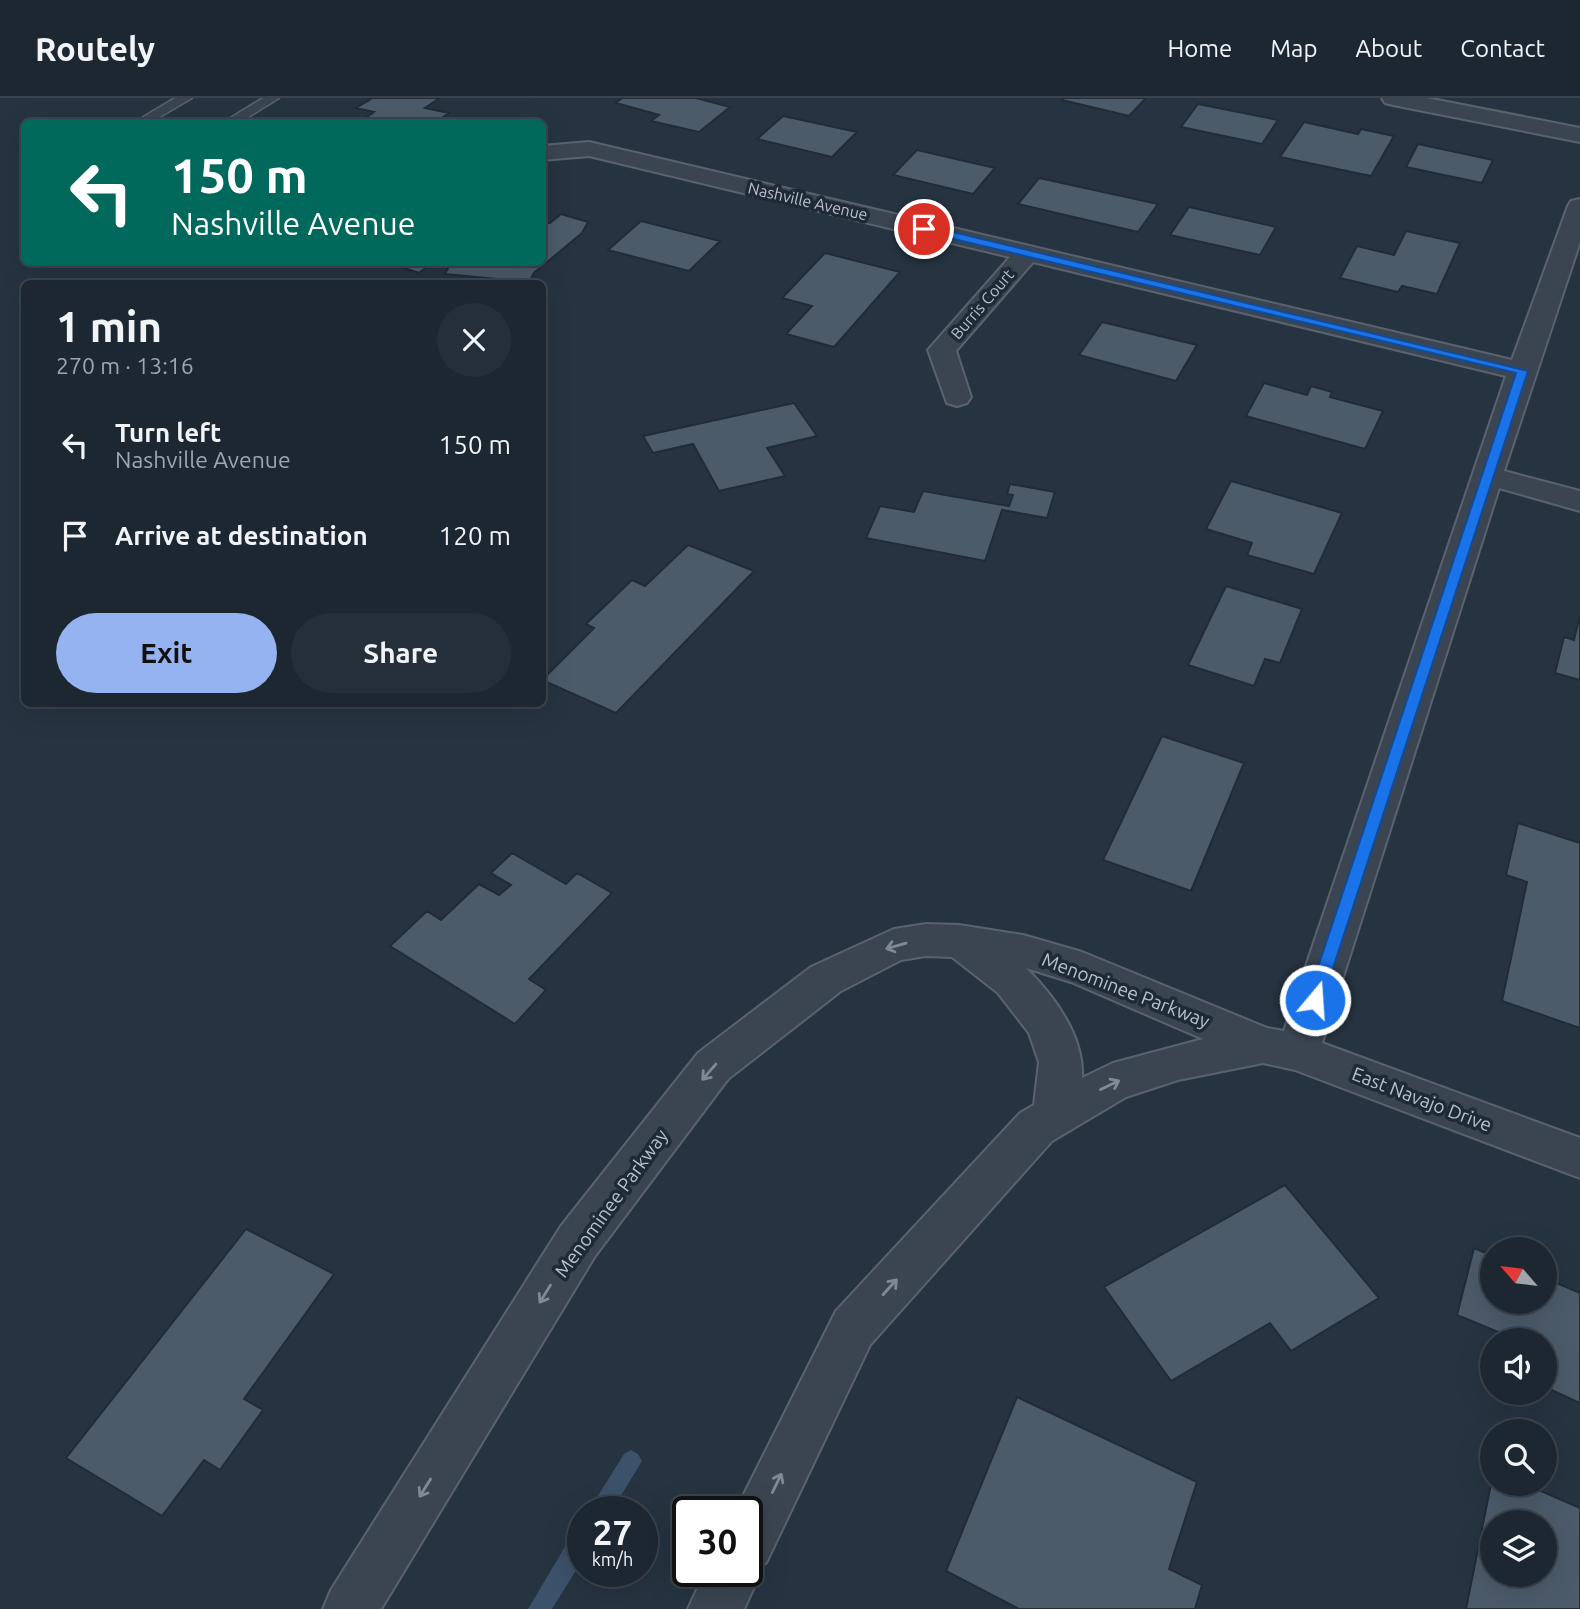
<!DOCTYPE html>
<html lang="en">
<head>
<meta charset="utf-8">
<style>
	:root { --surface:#1c2731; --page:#252f39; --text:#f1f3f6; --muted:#a0a5ab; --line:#3a444d; --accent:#95b2f1 }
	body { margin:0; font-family:Ubuntu,sans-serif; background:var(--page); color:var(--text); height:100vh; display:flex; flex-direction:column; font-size:26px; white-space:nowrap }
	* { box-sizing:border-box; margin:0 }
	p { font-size:23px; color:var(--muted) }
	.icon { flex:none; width:38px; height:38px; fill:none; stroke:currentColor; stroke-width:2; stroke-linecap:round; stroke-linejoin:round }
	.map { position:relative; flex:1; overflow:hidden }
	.side { position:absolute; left:21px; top:182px; width:525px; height:427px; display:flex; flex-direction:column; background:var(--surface); border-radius:10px; box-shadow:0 7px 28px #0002,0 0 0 2px var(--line) }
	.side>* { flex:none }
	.guide { position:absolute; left:21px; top:21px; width:525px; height:147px; border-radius:10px; box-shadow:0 7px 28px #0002,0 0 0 2px var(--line); background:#00695c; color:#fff; overflow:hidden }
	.needle { width:46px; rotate:298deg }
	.fabs { position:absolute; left:1480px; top:1139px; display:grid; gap:14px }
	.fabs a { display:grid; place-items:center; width:77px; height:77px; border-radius:50%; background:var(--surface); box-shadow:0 7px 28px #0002,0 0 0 2px var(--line); font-size:35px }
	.speed { position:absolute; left:567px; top:1398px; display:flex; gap:14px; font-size:35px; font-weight:700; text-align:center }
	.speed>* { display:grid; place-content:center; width:91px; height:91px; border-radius:50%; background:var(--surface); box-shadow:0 7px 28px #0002,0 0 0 2px var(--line); line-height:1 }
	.speed small { font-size:18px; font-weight:400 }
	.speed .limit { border:4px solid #111; border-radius:10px; background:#fff; color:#111 }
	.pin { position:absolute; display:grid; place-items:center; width:60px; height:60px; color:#fff; margin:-30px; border:4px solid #fff; border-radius:50%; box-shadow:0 2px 7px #0007 }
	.me { position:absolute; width:77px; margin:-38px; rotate:18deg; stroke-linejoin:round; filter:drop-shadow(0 0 5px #0008) }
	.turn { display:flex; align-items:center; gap:24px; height:147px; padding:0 35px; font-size:32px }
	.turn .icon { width:91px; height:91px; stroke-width:2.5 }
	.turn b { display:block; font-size:49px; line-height:60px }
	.round { display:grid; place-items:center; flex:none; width:74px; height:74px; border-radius:37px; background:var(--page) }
	.summary { display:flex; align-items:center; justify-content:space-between; height:119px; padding:0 35px }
	h1 { font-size:42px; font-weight:600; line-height:52px }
	.primary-button { display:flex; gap:14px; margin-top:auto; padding:14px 35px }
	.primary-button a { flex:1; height:80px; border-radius:42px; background:var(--accent); color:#111; font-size:28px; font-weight:600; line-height:80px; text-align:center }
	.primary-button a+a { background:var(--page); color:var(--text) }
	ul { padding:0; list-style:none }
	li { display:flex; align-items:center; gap:21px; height:91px; padding:0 35px }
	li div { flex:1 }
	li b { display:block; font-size:26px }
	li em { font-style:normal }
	header { display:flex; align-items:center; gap:42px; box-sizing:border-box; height:98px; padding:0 35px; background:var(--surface); border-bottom:2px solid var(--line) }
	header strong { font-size:33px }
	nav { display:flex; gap:38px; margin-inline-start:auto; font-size:24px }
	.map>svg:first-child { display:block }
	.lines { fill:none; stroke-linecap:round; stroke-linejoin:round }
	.stream { fill:#3c526a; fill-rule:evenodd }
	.building { fill:#4c5b6a; stroke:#212c38; stroke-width:2; fill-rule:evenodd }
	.service-casing { stroke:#59636e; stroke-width:3 }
	.minor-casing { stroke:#59636e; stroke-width:4 }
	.service { fill:#3b4551; fill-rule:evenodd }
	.minor { fill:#3b4551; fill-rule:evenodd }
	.oneway { stroke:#808994 }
	.route { fill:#1a73e8; stroke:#114b97; stroke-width:2 }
	.labels { text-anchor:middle; stroke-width:7; stroke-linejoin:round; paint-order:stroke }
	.far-street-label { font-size:16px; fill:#b8c0cb; stroke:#1f2a37 }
	.street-label { font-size:19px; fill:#b8c0cb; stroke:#1f2a37 }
</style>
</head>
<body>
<header>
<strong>Routely</strong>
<nav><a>Home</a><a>Map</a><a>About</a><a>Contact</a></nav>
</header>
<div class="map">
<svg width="1580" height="1511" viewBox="0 0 1580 1511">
	<rect width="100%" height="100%" fill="#263441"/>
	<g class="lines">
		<path class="stream" d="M631,1352L638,1356L642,1363L611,1414H588L624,1356Z
			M583,1429V1461L552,1511H528L575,1432Z"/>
	</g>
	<path class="building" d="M366,0H436L438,1L425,10L449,15L436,24H348L352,22L360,24L374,14L356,10L371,1Z
		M622,0H696L730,9L699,34L651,23L659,17L616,5Z
		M1064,0H1146L1129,18L1062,2Z
		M1198,6L1278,22L1262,46L1181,29Z
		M783,18L857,34L832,59L757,41Z
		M1304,24L1358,36L1361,31L1394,38L1371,78L1280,59Z
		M1418,46L1493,62L1482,85L1406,69Z
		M917,52L995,70L973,96L893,77Z
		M1039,80L1158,106L1138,134L1018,106Z
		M1189,109L1276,129L1260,157L1170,137Z
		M561,116L588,124L582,135L534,175L529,184L445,176L451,164H542V125H550Z
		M641,123L720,143L689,173L608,152Z
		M1406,133L1460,145L1437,196L1402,188L1398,194L1340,180L1357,148L1394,157Z
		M825,155L900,174L834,249L786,236L812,208L782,200Z
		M386,164H433L419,175Z
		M1102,224L1197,247L1176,283L1079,257Z
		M1264,285L1307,297L1311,288L1332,294L1330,299L1383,313L1365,351L1246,318Z
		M794,305L817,338L767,350L785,378L719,393L693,346L653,355L643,338Z
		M1231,383L1342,415L1314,476L1247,457L1252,445L1206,431Z
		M1010,386L1055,394L1047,420L1002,412L985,463L866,440L880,408L914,414L923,393L1009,408L1013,397L1007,396Z
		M688,447L754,473L616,615L542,582L594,530L586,526L632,482L645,488Z
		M1226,488L1302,511L1280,565L1265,561L1254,588L1188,567Z
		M1580,517V582L1555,575L1564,539L1574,542Z
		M1162,638L1244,665L1191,793L1103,762Z
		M1518,725L1580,745V930L1502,903L1527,784L1506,777Z
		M512,755L566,786L577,775L612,795L529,881L546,892L515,926L390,848L427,813L441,822L479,786L499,797L511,787L491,775Z
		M1285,1087L1379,1200L1291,1253L1270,1225L1171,1283L1104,1189Z
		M246,1131L334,1176L244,1301L263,1312L220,1372L204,1362L162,1418L66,1360Z
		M1474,1150L1493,1158V1204H1545V1180L1580,1195V1305L1545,1289V1242H1507L1508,1238L1457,1217Z
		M1017,1299L1197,1384L1169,1471L1202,1487L1195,1511H1019L946,1473Z
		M1493,1376V1386H1525L1580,1410V1511H1466ZM1493,1424H1545V1477H1493Z"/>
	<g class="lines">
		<g class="service-casing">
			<path id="service" d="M175,0H192L151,24H135Z
				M263,0H279L240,24H224Z"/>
		</g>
		<g class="minor-casing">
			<path id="minor" d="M1382,0H1427L1580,30V44L1393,7L1385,5Z
				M589,44L1512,262L1568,108L1571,103L1580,101V144L1504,373L1580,393V413L1499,390L1322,945L1580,1040V1080L1295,972L1263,965L1178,982L1126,999L1052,1043L870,1247L766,1465L758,1468L761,1474L744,1511H688L705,1474H747V1414H735L836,1213L1020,1015L1034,1007L1039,964L1029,935L998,895L952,859L926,858L901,862L841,893L728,981L595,1158L381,1511H323L331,1492L561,1128L698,955L811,869L894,831L926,826L959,827L1023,837L1082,854L1267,930L1284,933L1506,278L1033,164L956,253L971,299L967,305L957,308L947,305L928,252L1010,159L589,58L542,62V48ZM1026,870L1071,884L1203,941L1113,965L1082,980C1084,938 1054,898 1026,870Z"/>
		</g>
		<use href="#service" class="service"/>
		<use href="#minor" class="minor"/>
	</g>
	<defs><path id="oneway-shaft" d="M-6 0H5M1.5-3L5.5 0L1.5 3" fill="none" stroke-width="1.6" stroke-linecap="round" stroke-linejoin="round" transform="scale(1.75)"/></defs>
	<g class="oneway">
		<use href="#oneway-shaft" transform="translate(896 848) rotate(164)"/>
		<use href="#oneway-shaft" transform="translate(709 974) rotate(131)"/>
		<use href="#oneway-shaft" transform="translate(1110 987) rotate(-26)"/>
		<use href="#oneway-shaft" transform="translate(890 1189) rotate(-48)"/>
		<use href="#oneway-shaft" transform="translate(545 1196) rotate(122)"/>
		<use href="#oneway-shaft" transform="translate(777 1385) rotate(-64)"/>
		<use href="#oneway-shaft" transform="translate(425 1390) rotate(122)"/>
	</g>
	<path class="route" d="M924,127L1528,273L1321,907H1309L1307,902L1516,275L920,133V128Z"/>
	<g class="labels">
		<g class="far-street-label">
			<text transform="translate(808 103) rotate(13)" y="6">Nashville Avenue</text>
			<text transform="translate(982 206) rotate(-49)" y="6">Burris Court</text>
		</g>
		<g class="street-label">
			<text transform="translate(1126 892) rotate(21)" y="7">Menominee Parkway</text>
			<text transform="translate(1422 1001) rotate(21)" y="7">East Navajo Drive</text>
			<text transform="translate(611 1105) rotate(-54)" y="7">Menominee Parkway</text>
		</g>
	</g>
</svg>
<div class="fabs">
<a><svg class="needle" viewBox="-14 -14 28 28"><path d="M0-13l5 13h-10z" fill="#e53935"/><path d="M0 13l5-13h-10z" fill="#a0a5ab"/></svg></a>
<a><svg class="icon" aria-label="sound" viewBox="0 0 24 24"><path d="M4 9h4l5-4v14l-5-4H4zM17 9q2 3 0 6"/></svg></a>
<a><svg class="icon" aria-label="search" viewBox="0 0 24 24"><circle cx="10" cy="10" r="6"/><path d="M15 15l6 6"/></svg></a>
<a><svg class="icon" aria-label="layers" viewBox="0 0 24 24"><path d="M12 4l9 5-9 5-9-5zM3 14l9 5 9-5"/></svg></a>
</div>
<div class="speed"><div>27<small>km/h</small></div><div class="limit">30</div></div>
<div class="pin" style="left:924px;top:131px;background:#d93025"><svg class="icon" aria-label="arrive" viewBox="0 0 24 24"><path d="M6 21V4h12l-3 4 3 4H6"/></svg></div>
<svg class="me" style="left:1315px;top:902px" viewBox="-20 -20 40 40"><circle r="17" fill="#1a73e8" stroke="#fff" stroke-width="3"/><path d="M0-11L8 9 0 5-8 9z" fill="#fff"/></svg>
<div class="guide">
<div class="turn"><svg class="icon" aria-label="left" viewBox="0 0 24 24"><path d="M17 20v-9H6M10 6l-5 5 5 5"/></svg><div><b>150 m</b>Nashville Avenue</div></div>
</div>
<section class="side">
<div class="summary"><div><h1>1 min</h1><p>270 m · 13:16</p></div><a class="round"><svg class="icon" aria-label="close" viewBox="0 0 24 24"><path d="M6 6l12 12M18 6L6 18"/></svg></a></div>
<ul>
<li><svg class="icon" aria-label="left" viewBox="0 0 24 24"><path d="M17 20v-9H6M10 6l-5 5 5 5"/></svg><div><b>Turn left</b><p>Nashville Avenue</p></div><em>150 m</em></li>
<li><svg class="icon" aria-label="arrive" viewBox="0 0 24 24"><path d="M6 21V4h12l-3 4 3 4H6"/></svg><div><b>Arrive at destination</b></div><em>120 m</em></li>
</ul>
<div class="primary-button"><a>Exit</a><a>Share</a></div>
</section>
</div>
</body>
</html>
